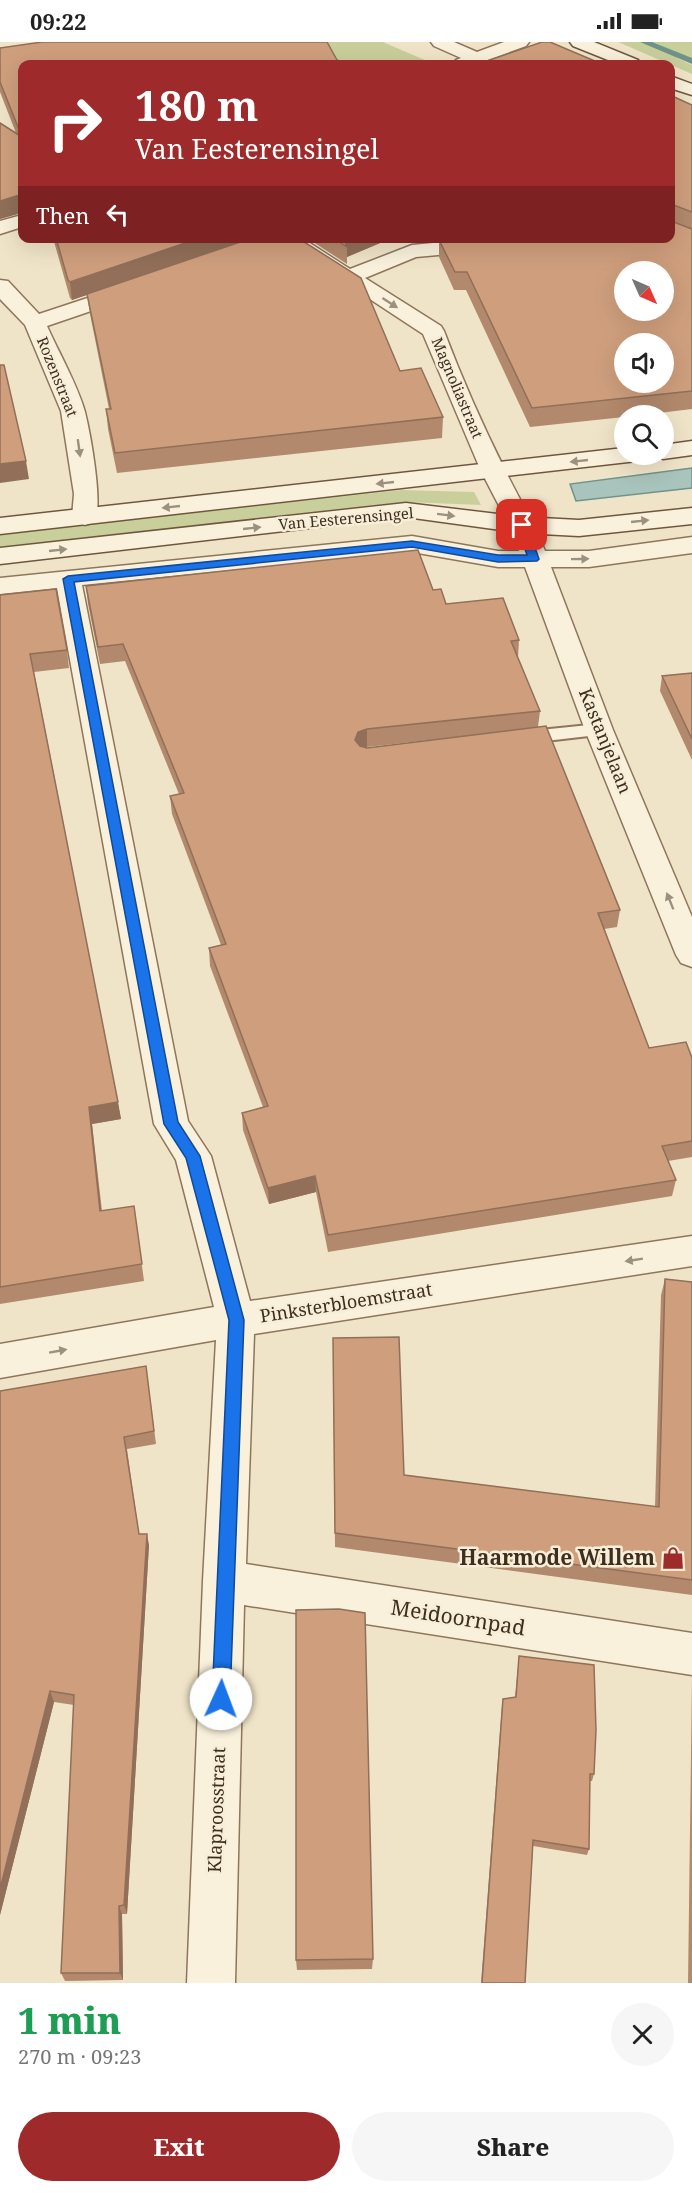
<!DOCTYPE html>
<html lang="en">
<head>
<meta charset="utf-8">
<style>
	:root { --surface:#fff; --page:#f6f6f6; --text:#222; --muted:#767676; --accent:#9e2a2b }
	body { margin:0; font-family:"Noto Serif",serif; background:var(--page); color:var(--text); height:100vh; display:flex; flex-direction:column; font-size:22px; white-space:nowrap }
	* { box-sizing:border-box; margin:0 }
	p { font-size:20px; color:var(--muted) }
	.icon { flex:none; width:33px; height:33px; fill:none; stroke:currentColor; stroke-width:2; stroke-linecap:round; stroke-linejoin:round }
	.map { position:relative; height:1941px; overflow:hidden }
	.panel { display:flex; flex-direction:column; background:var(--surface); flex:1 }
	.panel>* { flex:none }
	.top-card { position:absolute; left:18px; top:18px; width:657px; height:183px; border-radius:12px; box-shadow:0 6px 24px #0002; background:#9e2a2b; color:#fff; overflow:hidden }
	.needle { width:39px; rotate:135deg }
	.tools { position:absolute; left:614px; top:219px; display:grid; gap:12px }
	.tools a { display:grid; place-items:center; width:60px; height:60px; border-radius:50%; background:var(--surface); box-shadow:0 6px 24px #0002; font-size:30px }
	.pin { position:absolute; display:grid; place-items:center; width:51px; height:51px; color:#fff; margin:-26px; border-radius:12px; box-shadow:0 3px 9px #0006 }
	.me { position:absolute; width:66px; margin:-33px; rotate:2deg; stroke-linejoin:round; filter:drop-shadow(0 0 4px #0008) }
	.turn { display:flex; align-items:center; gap:21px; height:126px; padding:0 18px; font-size:27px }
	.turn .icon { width:78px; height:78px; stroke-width:2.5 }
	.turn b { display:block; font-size:42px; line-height:51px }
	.then { display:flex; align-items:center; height:57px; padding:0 18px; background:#0003; gap:12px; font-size:22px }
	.round { display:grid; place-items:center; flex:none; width:63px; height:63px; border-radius:32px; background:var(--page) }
	.headline { display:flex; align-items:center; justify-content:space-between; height:102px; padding:0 18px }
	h1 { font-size:36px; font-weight:800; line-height:45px; color:#1e9e55 }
	.action { display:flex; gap:12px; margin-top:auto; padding:12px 18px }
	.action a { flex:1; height:69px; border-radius:36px; background:var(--accent); color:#fff; font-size:24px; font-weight:800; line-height:69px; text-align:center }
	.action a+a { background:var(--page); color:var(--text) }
	.status { display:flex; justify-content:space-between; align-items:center; height:42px; padding:0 30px; background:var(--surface); direction:ltr }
	.status svg { height:16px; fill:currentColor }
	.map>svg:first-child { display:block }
	.green { fill:#c9cf9b }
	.water { fill:#a9c4bc; stroke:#6f938a; stroke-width:1.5 }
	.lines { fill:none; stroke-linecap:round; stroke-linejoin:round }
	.stream { fill:#6f938a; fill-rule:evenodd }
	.lane-casing { stroke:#8d765c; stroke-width:4 }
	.street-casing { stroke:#8d765c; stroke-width:3 }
	.secondary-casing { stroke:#6f573f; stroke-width:3 }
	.lane { fill:#faf1dc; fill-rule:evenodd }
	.street { fill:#faf1dc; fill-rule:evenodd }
	.secondary { fill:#faf1dc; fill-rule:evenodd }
	.wall { fill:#b2896c; fill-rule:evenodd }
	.shaded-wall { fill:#916f58 }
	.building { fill:#cf9f7d; stroke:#916f58; stroke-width:1.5; fill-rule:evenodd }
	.oneway { fill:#9c907e }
	.route { fill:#1a73e8; stroke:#114b97; stroke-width:1.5 }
	.labels { text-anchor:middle; stroke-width:5; stroke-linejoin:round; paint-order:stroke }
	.far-street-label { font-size:15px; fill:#3d2e20; stroke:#f7eed8 }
	.street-label { font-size:18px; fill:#3d2e20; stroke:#f7eed8 }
	.near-poi-label { font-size:21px; font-weight:bold; fill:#3d2e20; stroke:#f7eed8; text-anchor:end }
	.near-street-label { font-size:21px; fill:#3d2e20; stroke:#f7eed8 }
</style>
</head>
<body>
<div class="status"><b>09:22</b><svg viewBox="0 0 49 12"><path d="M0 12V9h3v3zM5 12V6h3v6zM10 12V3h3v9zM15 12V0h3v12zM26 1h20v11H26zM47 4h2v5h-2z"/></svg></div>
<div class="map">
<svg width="692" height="1941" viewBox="0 0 692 1941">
	<rect width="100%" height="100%" fill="#f0e4c8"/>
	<path class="green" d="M321,0H383L434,22H335Z
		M618,0H692V17L687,14L677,16L692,23V32Z
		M401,448L474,450L481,463L405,460L0,505V492Z"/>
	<path class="water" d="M692,426V446L576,459L570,442Z"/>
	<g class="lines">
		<path class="stream" d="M640,0H652L692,16V22Z"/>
		<g class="lane-casing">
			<path id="lane" d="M599,682L606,684L609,688L606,692L520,702L513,701L510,696L513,691L520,690Z"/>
		</g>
		<g class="street-casing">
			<path id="street" d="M431,0H454L477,10L504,0H529L526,4L477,22H453L456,18L461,16L434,4Z
				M22,173V185L0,192V179Z
				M277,196H302L350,227L412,203L485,196H516L513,200L493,208L416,215L365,236L441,284L444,289C462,337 483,384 506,430C519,457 534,481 545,509H589L692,495V511L589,525H551L613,688L692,875V925L681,921L676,913L585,688L525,525H498L412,510L82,543L188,1079L211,1114L250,1259L692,1194V1224L254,1292L246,1522L692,1591V1633L244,1563L235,1941H187L203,1539L216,1298L0,1336V1302L214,1265L176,1118L154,1082L57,546L0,552V536L412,494L498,509H519L509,483L481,429L423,292Z
				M0,238L8,239L39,272L130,242L138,243L141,248L138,253L47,284C59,311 77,342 85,370C90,390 104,465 94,480L85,483L76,480L72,475L74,452L61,369L25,283L0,257Z"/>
		</g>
		<g class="secondary-casing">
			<path id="secondary" d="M570,0H594L638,18L641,22H618L573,4Z
				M670,34L692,42V53L670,46Z
				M692,399V413L663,417L653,412H663V403Z
				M624,406V412H649L646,417L637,419L0,492V476Z
				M406,461L522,475L579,478L692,466V482L579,494L522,491L406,475L0,522V506Z"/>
		</g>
		<use href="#lane" class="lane"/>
		<use href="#street" class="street"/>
		<use href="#secondary" class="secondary"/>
	</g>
	<path class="wall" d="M0,6L22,22V172L21,171L0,177L16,91L0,50Z
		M670,53L692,63V367L634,374H624V375L530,385L466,248H454L439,215V198L431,199L430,196H670Z
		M53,196H252L400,329L443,375L442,396L117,431L108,387L106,367H109L90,272L87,253L72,258L70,256Z
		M307,196H392L347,215V222Z
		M86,544L433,548L446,562L519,598L518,616L540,669L538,685L620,868L617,885L604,887L649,1006L692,1016V1115L668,1119L676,1138L672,1154L328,1210L316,1150L269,1162L243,1088L242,1071L263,1065L210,924L209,906L221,903L172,772L170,754L179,752L125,619L100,622L88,562ZM457,695L367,706L365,705H367Z
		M0,553L67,608L69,626L34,630L121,1077L92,1082L102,1169L134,1164L144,1239L0,1262Z
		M692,631V718L660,649L662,634Z
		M665,1237L692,1240V1553L335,1505L333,1296L404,1433L655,1465L661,1253Z
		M146,1324L156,1402L127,1407L139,1492L149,1503L127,1872H122L123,1938L65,1939L61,1931L74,1663L54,1660L0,1873V1349Z
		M519,1614L594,1732L592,1739H590L589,1807L587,1813L533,1804L525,1941H481L502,1663L503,1657L515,1655Z
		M692,1634V1941H688L692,1635Z
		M373,1917L372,1927L297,1928L296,1918Z"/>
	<path class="shaded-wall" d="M19,153L21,171L0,177V159Z
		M200,196H252L72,258L70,240Z
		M348,196H392L347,215V205L344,198Z
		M26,419L29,437L0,441V422Z
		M367,687V705L358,708L355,698L358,690Z
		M118,1060L121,1077L92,1082L103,1186L100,1169L89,1065Z
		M315,1134L316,1150L269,1162L268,1146Z
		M147,1492L149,1503L127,1872L124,1863Z
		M50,1649L54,1660L0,1873V1847Z
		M119,1864L122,1872L123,1938L120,1931Z"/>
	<path class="building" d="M42,0H327L337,18L347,22H22V165V156L19,153L0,159V81L22,95L0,40V6Z
		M542,0H550L602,22H478Z
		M670,53L692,63V170L671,162V179L692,187V349L532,366L467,230H455L439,198L451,196H670ZM624,230H663V268H624ZM624,302H663V340H624Z
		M56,196H200L70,240L68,238Z
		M252,196H298L361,236L400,329L421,326L443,375L115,411L106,367H111L87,252Z
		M334,196H348L344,198L347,205Z
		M0,323H4L26,419L0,422Z
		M418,508L433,548L441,547L446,562L503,556L519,598L511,599L540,669L367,687L358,690L355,698L360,704L367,706L546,684L620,868L598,871L649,1006L686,1000L692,1016V1099L662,1104L676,1138L328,1193L315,1134L268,1146L242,1071L268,1064L209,906L226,902L170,754L184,751L123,602L98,605L86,544Z
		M56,547L67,608L30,612L118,1060L89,1065L100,1169L134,1164L142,1222L0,1245V553Z
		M692,631V697L662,634Z
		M665,1237L692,1240V1538L335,1491L333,1296L399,1295L404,1433L659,1465Z
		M146,1324L154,1389L124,1395L139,1492H147L124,1863L119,1864L120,1931H61L74,1653L50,1649L0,1847V1349Z
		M339,1567L365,1571L373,1917L296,1918V1568Z
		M519,1614L594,1623L596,1688L594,1732H590L589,1807L533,1798L525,1941H482L503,1657L516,1655Z"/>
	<defs><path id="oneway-solid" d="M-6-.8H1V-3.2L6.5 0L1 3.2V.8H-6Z" transform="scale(1.5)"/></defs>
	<g class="oneway">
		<use href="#oneway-solid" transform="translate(390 261) rotate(33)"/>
		<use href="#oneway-solid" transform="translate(79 406) rotate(82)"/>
		<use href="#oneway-solid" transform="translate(579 419) rotate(174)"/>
		<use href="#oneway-solid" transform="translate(385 441) rotate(174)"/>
		<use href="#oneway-solid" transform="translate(171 465) rotate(174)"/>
		<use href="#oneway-solid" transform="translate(446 473) rotate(7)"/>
		<use href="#oneway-solid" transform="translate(640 479) rotate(-6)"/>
		<use href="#oneway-solid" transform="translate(252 486) rotate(-6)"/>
		<use href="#oneway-solid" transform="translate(58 508) rotate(-6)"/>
		<use href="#oneway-solid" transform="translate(580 517) rotate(-1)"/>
		<use href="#oneway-solid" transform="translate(670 859) rotate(-112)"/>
		<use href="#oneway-solid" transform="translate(634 1218) rotate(171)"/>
		<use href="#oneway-solid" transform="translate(58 1309) rotate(-10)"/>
	</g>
	<path class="route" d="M522,480L527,483L539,517L537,519L498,520L412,505L74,540L178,1080L200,1114L244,1278L230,1657L227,1664L221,1666L214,1664L212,1657L229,1278L186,1116L164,1082L63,537L68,534L412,499L498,513H527L517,483Z"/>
	<defs>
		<g id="shop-bare" transform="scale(1.8)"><path d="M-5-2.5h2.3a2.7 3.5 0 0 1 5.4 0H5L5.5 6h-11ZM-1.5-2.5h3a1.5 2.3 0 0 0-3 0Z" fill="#9e2a2b" stroke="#f7eed8" stroke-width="2.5" paint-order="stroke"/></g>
	</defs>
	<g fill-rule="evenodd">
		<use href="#shop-bare" x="673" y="1516"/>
	</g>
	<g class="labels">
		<g class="far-street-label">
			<text transform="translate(57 335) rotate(68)" y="5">Rozenstraat</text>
			<text transform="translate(457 346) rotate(67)" y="5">Magnoliastraat</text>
			<text transform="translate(346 477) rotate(-5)" y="5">Van Eesterensingel</text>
		</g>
		<g class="street-label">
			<text transform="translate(605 699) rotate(68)" y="6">Kastanjelaan</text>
			<text transform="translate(346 1261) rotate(-9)" y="6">Pinksterbloemstraat</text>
			<text transform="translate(217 1768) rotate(-88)" y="6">Klaproosstraat</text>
		</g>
		<g class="near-poi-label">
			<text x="655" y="1523">Haarmode Willem</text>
		</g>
		<g class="near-street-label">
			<text transform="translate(458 1576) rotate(9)" y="7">Meidoornpad</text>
		</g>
	</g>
</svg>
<div class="tools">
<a><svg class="needle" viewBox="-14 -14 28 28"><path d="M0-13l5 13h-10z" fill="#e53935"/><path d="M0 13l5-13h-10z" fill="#767676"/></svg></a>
<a><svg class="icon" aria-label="sound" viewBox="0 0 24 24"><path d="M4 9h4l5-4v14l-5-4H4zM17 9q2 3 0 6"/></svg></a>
<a><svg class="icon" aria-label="search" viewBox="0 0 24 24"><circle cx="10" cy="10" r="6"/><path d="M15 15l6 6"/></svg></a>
</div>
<div class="pin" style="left:522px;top:483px;background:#d93025"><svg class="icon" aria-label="arrive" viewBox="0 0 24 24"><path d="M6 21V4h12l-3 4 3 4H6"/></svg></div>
<svg class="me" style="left:221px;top:1657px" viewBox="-20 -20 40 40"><circle r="19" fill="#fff"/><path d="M0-13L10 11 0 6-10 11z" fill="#1a73e8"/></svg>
<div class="top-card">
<div class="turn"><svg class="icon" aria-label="right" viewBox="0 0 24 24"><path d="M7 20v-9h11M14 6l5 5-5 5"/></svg><div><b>180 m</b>Van Eesterensingel</div></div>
<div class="then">Then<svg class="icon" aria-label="left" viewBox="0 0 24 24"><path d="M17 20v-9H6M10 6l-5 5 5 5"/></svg></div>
</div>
</div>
<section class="panel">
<div class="headline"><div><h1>1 min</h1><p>270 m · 09:23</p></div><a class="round"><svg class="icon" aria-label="close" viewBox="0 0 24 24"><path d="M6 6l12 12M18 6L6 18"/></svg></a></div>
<div class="action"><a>Exit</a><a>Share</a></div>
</section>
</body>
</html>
